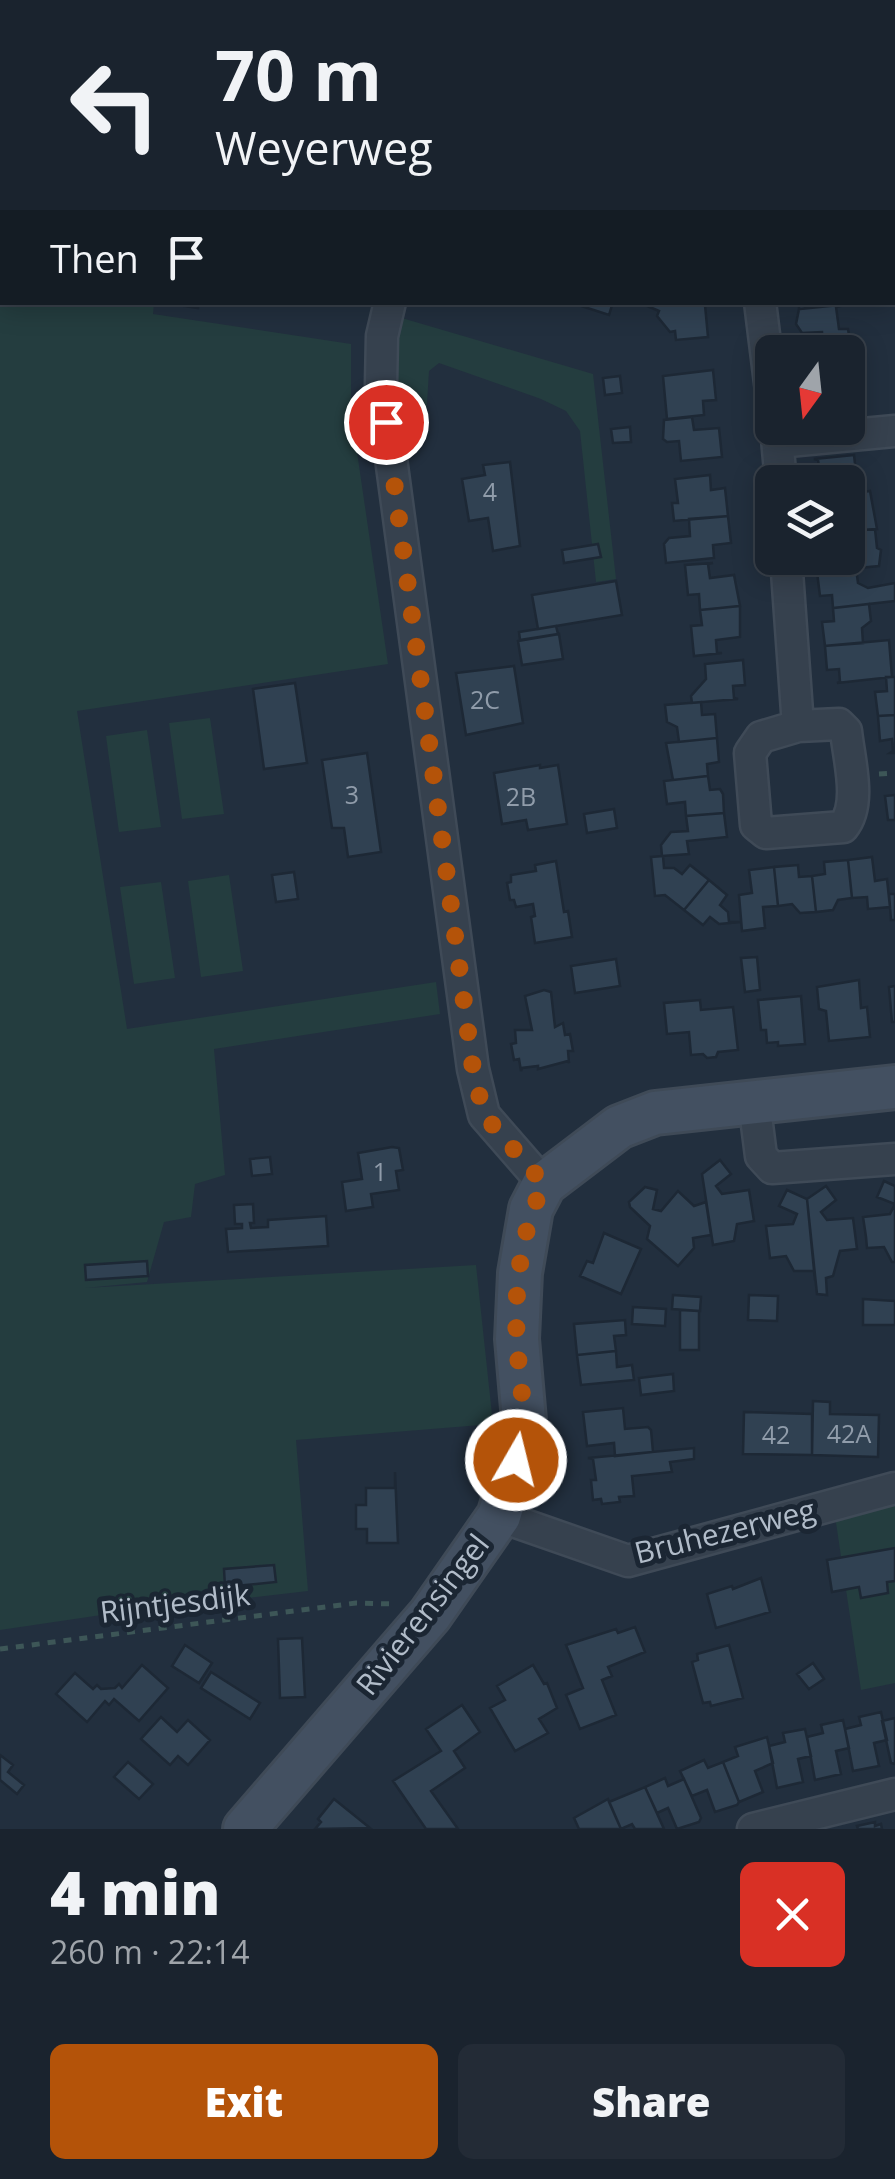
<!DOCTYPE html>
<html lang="en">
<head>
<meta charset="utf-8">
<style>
	:root { --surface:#1a232e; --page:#232b36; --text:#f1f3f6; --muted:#9fa4aa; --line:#38404a; --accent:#b45309 }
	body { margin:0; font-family:"Open Sans",sans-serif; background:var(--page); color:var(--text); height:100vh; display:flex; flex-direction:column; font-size:38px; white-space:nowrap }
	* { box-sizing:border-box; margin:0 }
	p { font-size:32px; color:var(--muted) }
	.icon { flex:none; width:55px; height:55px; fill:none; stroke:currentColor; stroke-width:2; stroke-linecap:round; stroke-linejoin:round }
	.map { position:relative; height:1829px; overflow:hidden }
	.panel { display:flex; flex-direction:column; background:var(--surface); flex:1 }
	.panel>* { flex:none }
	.top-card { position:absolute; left:0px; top:0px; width:895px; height:305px; box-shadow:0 5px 25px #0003,0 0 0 2px var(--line); background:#1a232e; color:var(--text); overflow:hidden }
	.needle { width:65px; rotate:195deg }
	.tools { position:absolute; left:755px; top:335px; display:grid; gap:20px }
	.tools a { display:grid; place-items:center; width:110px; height:110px; border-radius:15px; background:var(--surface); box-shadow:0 5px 25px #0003,0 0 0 2px var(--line); font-size:50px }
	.pin { position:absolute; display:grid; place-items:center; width:85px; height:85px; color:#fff; margin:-42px; border:5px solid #fff; border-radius:50%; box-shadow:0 2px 10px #0007 }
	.me { position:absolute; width:110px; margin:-55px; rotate:8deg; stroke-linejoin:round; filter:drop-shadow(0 0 8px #0008) }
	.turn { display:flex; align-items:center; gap:35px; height:210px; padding:0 50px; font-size:45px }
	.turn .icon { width:130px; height:130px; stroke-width:2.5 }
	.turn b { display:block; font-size:70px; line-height:85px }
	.then { display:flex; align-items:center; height:95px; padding:0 50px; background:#0003; gap:20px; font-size:38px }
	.round { display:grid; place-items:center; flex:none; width:105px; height:105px; border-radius:15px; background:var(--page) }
	.summary { display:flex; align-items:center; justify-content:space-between; height:170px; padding:0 50px }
	h1 { font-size:60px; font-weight:800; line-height:75px }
	.primary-button { display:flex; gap:20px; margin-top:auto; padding:20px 50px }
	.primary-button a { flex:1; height:115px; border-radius:15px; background:var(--accent); color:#fff; font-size:40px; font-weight:800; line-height:115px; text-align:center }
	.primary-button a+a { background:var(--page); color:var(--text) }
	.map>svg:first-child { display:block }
	.green { fill:#243d3f }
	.building { fill:#304152; stroke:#1d2835; stroke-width:2.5 }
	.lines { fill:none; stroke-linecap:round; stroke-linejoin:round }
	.street-casing { stroke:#3f4a57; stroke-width:35 }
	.secondary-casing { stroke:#3f4a57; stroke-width:48 }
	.path { stroke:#3d5657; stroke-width:5; stroke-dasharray:8 8; stroke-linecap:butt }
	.street { stroke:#36414e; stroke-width:30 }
	.secondary { stroke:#435061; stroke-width:42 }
	.route { stroke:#b45309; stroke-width:18; stroke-dasharray:0 32.4 }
	.labels { text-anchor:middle; stroke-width:10; stroke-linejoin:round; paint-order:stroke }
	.number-label { font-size:25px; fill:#909caa }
	.street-label { font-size:30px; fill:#b1bcc9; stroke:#1b2633 }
</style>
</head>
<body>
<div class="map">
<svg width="895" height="1829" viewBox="0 0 895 1829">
	<rect width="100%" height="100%" fill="#222f3e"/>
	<path class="green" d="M0,24L2,302L154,303L153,314L351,344V411L388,664L77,711L127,1029L436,982L440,1014L214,1049L225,1175L195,1184L191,1217L164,1222L147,1282L85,1288L476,1265L493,1424L296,1440L308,1591L115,1613L0,1630Z
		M395,316L593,374L616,579L596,582L580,431L566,411L541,399L439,363L429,371L425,436L399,441L391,377Z
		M210,718L224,814L182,819L169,723Z
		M147,730L161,827L119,832L106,736Z
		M229,875L243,971L201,977L188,881Z
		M161,882L175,978L134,984L120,887Z
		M895,1503V1683L861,1690L835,1516Z"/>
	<path class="building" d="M895,4V48L892,49V5Z
		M892,95H895L892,133Z
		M892,133H895L892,171Z
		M892,171H895L892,209Z
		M159,302H199L198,308Z
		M569,302H613L609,315Z
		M638,302H708L705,305L708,337L676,340L675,331L670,332L657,316L659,311Z
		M799,302H849L850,304L799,309Z
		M854,303L836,307L839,329H848L850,341L823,344L822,332L802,333L796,324L799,309Z
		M850,341L851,355L824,352L823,344Z
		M713,370L716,400L703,401L704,415L667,419L663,376Z
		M620,376L622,393L605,395L603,378Z
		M855,403L857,417H848V404Z
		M692,417L694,430L719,428L722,457L681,461L679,441L667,442L663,439L664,420Z
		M630,427L631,442L613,443L611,429Z
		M854,455L856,472L847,482H808L807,473L820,472L818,460L814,459Z
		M510,462L520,546L493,551L488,518L469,521L462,479L485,475L483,465Z
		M710,475L711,490L725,488L728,516L674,521L672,503H678L675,479Z
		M870,491L877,529L848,531V494Z
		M728,516L731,543L713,545L714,558L666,563L664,544L669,538L690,536L689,519Z
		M875,529L877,548L881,550L879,566L817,572L816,558H848V531Z
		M598,544L601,557L564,563L562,550Z
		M713,563L708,564L710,578L734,575L740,606L700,610L699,594L688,595L685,565Z
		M856,568L858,583L868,588L895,583V601L833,608L832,595L820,596L817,572Z
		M616,581L622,615L538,629L532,595Z
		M869,604L871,621L862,628L863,643L825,646L822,622L834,621L833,608Z
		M740,606V637L716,640L717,653H722L694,656L691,626L702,625L700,610Z
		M556,626L558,634L520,640L519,632Z
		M559,634L563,659L522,665L518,641Z
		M889,640L892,677L837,683L840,682L839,669L827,670L825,646Z
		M743,660L745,685L733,686L734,698L738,699L692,703L691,696L706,679L705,664Z
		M514,666L523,723L466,735L456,673Z
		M886,677H895V715L878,716L875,692L887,691Z
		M295,683L307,763L264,769L253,689Z
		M701,702L702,715L715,714L717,738L679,742L677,727L667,722L665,705Z
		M895,715V753H890L893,751L892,739L880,741L878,716Z
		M717,738L719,762L707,764L708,776L673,780L666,743Z
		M367,753L381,852L348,857L344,828H332L322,760Z
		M540,765V768L558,765L567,824L528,830L526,820L502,824L494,773Z
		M708,776L710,790L720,789L723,794L724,813L686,816L685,802L667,804L664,781Z
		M895,795V820H888L885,796Z
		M614,809L617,828L587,833L584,814Z
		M724,813L727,837L687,841L689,854L662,856L661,845L671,832L688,831L686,816Z
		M663,856L664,868H674L682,874L690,865L709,880L684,910L665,895L655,896L651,857Z
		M872,857L875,881L887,879L890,907L868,909L867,897L852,898L848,860Z
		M848,860L852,898L838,900L833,910L816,912L812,876L825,874L824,862Z
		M556,861L564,912L568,911L572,937L535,943L531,917L535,916L533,904L516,907L514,900H510L507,883L511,882V875L536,871L535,865Z
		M798,865L799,877L812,876L816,912L800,913L792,904L778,906L774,867Z
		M774,867L778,906L763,907L765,928L742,931L739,895L752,893L749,870Z
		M294,872L298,899L276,902L272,875Z
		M709,880L727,895L720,905L728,912L729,922H741L719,924L710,917L703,925L684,910Z
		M889,894H895V920H891Z
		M757,957L760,990L745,992L741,958Z
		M616,959L620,986L575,993L571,966Z
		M859,980L861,1008L867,1007L870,1037L829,1041L826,1011L819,1009L817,987Z
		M895,986V1022H892L889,987Z
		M544,990L551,992L555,1027L563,1023L565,1035L570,1034L573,1051H568L569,1063L568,1061L538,1069V1066L522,1068L521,1071L519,1059L514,1060L511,1044L516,1043L515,1030H532L525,996Z
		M801,996L805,1044L778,1046V1042L767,1043L766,1030H761L758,1000Z
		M700,1000L701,1010L733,1007L738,1050L718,1052L716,1057L707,1058L703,1054L691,1055L689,1032L667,1034L664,1003Z
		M392,1147L399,1148L403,1170L396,1171L399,1190L371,1194L373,1207L346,1211L342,1182L362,1179L358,1153Z
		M270,1157L272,1174L252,1176L250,1159Z
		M720,1160L731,1174L716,1186L722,1194L749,1190L754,1221L737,1224L734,1241L713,1245L702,1174Z
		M884,1181L895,1186V1262H892L884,1247L867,1248L866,1237L863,1217L890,1214L895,1204L877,1197Z
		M826,1186L836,1200L821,1212L827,1220L853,1218L857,1249L840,1251L833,1276L826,1278L827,1295L817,1294L807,1199Z
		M645,1187L657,1190L653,1209L661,1211L678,1191L694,1206L706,1202L711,1235L693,1238L694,1248L678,1266L647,1239L650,1226L630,1207L629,1202Z
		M787,1190L807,1199L815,1280L814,1271H794L786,1256L770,1258L766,1226L793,1224L797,1214L779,1206Z
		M253,1204L254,1223H250L251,1228L268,1227V1220L326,1216L328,1246L228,1252L226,1229L242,1228V1224H235L234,1205Z
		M604,1233L641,1249L621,1294L580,1276L587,1261L593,1263Z
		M147,1261L148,1276L86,1280L85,1265Z
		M673,1295L701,1297L700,1311L672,1309Z
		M749,1295L778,1296L777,1321L748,1320Z
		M863,1299L895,1301V1325H863Z
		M633,1307L666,1309L665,1326L632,1324Z
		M680,1310L699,1311V1350H680Z
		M625,1320L626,1335L614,1336L616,1351L577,1355L574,1324Z
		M616,1351L617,1367L632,1365L634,1380L581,1385L577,1355Z
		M673,1374L674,1391L641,1395L639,1378Z
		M813,1401L830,1402V1414L879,1415L878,1457L812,1455Z
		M623,1408L625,1429L648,1427L651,1430L653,1452L615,1456L614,1443L587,1446L583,1412Z
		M744,1412L812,1414V1455L743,1454Z
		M694,1448V1459L670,1462L672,1472L632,1476L634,1496L619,1497L620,1502L602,1504L601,1499L593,1500L591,1480H596L593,1459L588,1458Z
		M395,1472L398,1543H367V1529H356V1505H366V1488H395Z
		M895,1548V1581L887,1582L888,1593L861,1598L859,1587L832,1592L827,1560Z
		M274,1565L276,1582L225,1587L224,1569Z
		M761,1578L770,1612L716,1628L707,1594L732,1586L733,1589Z
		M635,1627L645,1652L608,1667L612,1676L602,1680L616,1715L580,1729L566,1695L583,1688L566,1645L616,1629L618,1633Z
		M302,1638L305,1697L280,1698L278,1639Z
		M185,1645L212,1663L199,1683L172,1666Z
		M729,1645L743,1698L711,1706L710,1702L703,1703L692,1662L698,1660L697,1654Z
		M813,1663L824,1679L809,1689L797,1674Z
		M142,1665L168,1688L139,1721L114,1699L109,1705L105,1701L87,1722L56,1694L75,1673L93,1689L97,1685L101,1689L115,1688L119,1684L122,1688Z
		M533,1665L544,1684L547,1683L557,1708L539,1719L548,1733L515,1751L490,1708L505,1700L497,1686Z
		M211,1672L260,1703L250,1719L201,1688Z
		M462,1705L480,1732L454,1751L465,1768L431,1791L458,1829H426L393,1781L441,1751L426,1729Z
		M881,1712L887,1740L874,1743L879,1766L853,1771L845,1729L861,1725L859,1717Z
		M161,1717L177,1732L188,1720L210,1740L188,1765L178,1756L170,1765L141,1739Z
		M895,1718V1764L891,1763L882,1721Z
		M843,1720L849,1748L836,1751L841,1774L815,1780L807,1737L823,1733L821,1725Z
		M805,1729L811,1756L798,1759L803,1782L777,1788L769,1746L785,1742L783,1733Z
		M767,1737L773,1763L755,1771L763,1792L739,1802L723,1762L738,1756L735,1747Z
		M0,1755L13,1765L8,1772L24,1785L17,1794L0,1780Z
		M704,1760L708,1768L723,1762L739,1802L737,1805L715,1812L707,1790L692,1796L680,1771Z
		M128,1762L153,1784L139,1799L114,1777Z
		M665,1778L668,1786L684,1779L701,1818L699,1822L677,1829L668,1808L657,1813L645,1787Z
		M645,1787L664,1829H635L632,1824L621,1829L609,1802Z
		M334,1799L370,1828L315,1829L321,1822L318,1819Z
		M608,1799L621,1829H579L574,1818Z
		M875,1822V1826L881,1824L882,1829H858L857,1826Z"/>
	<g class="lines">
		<g class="street-casing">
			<path id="street" d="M486,2L487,0
				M814,2L815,0
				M390,302L382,336L381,384L473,1069L484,1115L544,1184
				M760,302L772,399
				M776,428L781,482
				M778,442L895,431
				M786,558L798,726
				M839,724L846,731C849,760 862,804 843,827L766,833L756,825L750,753L761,737L798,726Z
				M754,1101L761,1156L772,1168L895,1159
				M499,1516L628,1561L895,1488
				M753,1829L895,1794"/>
		</g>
		<g class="secondary-casing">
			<path id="secondary" d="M245,1829L430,1615L499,1516L525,1432L517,1339L520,1273L531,1209L544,1184L619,1127L655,1113L895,1087"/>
		</g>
		<path class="path" d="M611,2L624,0
			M879,774L895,773
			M0,1649L356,1603L395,1604"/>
		<use href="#street" class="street"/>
		<use href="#secondary" class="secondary"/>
	</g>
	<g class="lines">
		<path class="route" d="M386,422L473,1069L484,1115L544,1184C520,1231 514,1292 517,1344C520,1387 529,1419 516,1460"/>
	</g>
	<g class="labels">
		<g class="number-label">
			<text x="490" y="501">4</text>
			<text x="485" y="709">2C</text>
			<text x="352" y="804">3</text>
			<text x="521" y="806">2B</text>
			<text x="380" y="1181">1</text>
			<text x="849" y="1443">42A</text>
			<text x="776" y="1444">42</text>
		</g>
		<g class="street-label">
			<text transform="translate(725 1532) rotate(-14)" y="10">Bruhezerweg</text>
			<text transform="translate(175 1604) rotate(-7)" y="10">Rijntjesdijk</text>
			<text transform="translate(423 1615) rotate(-52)" y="10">Rivierensingel</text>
		</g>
	</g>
</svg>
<div class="tools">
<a><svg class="needle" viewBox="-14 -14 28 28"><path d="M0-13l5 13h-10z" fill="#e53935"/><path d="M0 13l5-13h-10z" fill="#9fa4aa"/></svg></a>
<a><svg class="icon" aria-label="layers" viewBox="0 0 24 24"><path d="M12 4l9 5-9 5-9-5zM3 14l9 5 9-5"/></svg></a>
</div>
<div class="pin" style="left:386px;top:422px;background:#d93025"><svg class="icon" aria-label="arrive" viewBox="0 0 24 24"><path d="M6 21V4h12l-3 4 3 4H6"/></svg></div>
<svg class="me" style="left:516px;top:1460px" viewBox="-20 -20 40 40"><circle r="17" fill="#b45309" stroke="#fff" stroke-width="3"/><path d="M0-11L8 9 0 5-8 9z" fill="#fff"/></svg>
<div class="top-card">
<div class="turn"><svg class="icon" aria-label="left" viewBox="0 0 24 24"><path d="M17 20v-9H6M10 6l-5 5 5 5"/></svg><div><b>70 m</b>Weyerweg</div></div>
<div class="then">Then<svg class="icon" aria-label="arrive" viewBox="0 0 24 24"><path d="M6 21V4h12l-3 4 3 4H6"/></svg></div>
</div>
</div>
<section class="panel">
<div class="summary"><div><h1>4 min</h1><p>260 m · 22:14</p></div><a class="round" style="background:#d93025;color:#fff"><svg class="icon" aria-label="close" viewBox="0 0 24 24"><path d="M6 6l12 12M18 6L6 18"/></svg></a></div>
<div class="primary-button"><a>Exit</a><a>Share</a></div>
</section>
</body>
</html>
